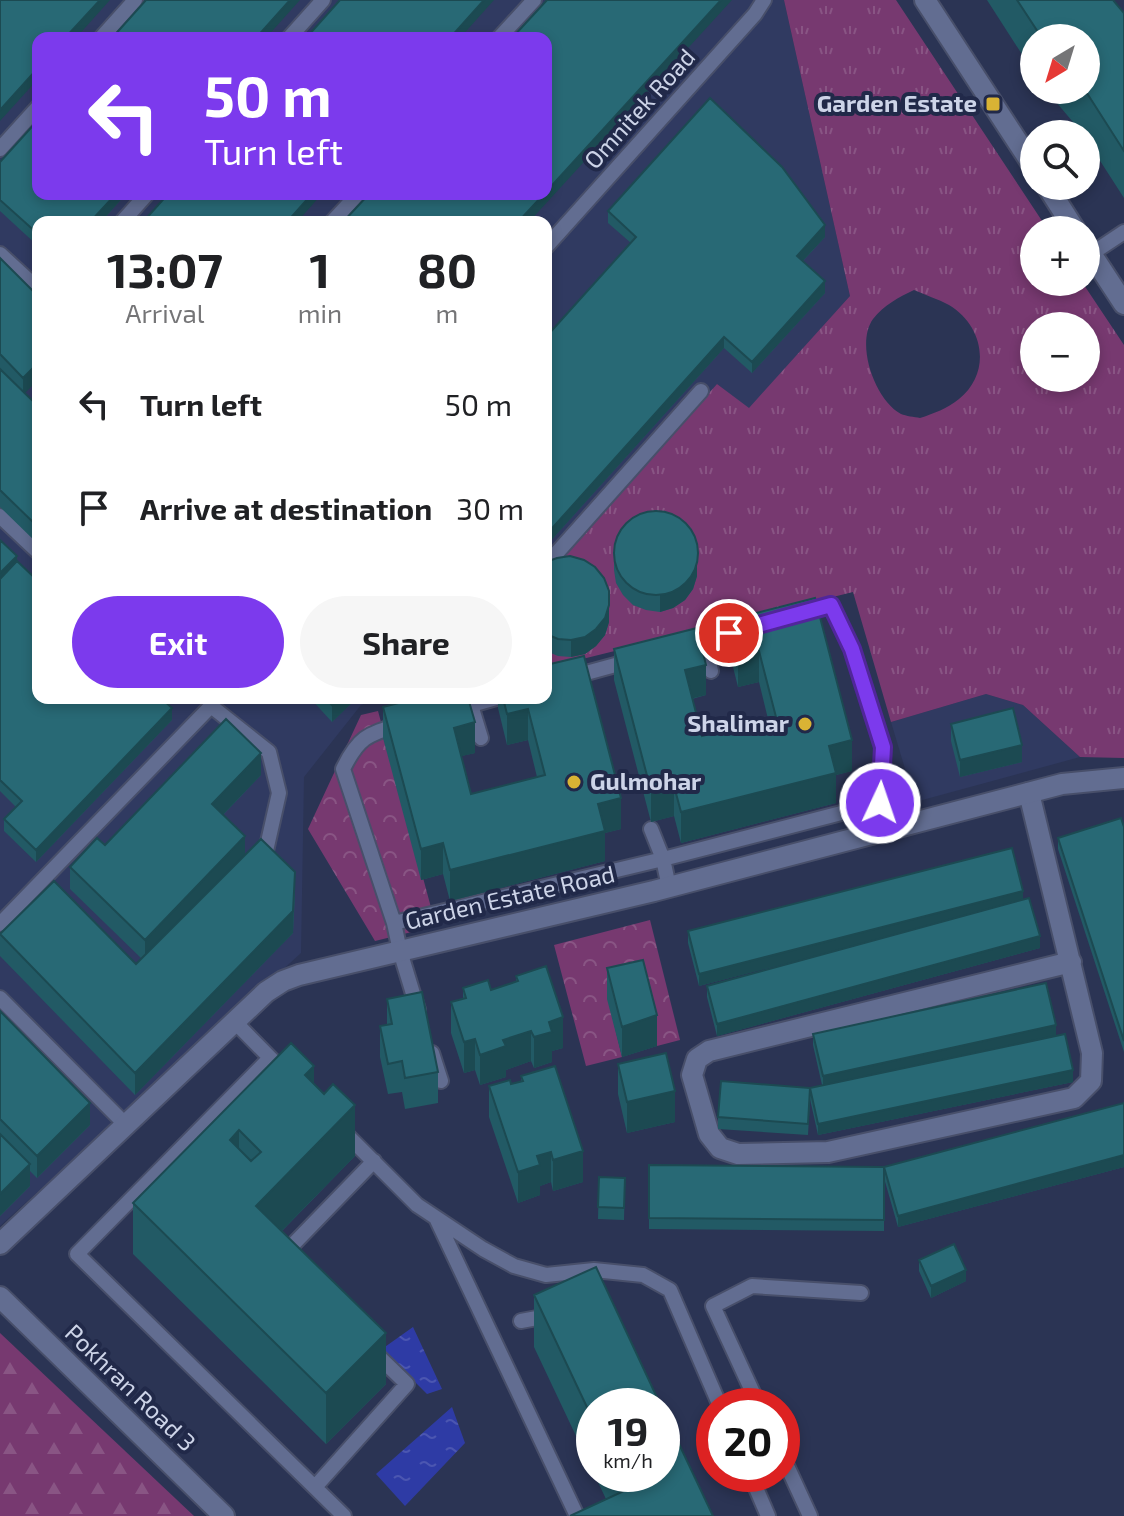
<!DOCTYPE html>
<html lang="en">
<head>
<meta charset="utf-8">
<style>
	:root { --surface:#fff; --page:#f6f6f6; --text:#202124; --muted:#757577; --accent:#7c3aed }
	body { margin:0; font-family:"Exo 2",sans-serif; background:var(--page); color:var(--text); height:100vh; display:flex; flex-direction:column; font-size:30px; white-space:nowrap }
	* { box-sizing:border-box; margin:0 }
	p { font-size:26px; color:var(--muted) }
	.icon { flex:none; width:44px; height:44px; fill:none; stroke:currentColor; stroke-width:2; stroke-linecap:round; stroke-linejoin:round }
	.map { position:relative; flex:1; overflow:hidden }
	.panel { position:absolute; left:32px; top:216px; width:520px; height:488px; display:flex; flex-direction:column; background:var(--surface); border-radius:16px; box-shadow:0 4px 12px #0003 }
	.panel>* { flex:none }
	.guide { position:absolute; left:32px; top:32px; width:520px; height:168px; border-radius:16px; box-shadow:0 4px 12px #0003; background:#7c3aed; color:#fff; overflow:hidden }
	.needle { width:52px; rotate:218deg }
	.buttons { position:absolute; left:1020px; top:24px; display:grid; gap:16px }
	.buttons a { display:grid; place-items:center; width:80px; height:80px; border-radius:50%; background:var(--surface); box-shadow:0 4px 12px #0003; font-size:40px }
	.speed { position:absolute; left:576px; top:1388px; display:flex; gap:16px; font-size:40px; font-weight:700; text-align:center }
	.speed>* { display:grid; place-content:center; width:104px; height:104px; border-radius:50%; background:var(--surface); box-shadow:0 4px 12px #0003; line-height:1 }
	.speed small { font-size:20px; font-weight:400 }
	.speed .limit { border:12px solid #d22; background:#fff; color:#111 }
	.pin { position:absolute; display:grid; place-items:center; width:68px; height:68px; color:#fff; margin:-34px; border:4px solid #fff; border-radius:50%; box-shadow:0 2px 8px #0007 }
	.me { position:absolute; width:88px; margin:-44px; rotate:3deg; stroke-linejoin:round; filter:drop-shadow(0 0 6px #0008) }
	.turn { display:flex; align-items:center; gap:28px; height:168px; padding:0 40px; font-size:36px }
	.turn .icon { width:104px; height:104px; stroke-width:2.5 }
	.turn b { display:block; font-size:56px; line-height:68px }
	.eta { display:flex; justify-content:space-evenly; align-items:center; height:136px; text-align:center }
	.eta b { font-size:48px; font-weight:700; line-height:56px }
	.primary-button { display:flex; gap:16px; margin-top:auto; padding:16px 40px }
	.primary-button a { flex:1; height:92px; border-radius:48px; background:var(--accent); color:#fff; font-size:32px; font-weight:700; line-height:92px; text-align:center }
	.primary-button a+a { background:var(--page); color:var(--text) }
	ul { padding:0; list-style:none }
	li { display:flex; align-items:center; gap:24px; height:104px; padding:0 40px }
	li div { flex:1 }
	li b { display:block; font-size:30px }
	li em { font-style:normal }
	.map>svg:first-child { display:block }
	.built { fill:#303a61; fill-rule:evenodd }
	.grass { fill:url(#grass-tufts); fill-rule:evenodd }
	.forest { fill:url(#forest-firs) }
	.park { fill:url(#park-crowns) }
	.water { fill:url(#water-ripples) }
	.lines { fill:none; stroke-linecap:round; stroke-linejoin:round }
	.service-casing { stroke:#484f6a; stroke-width:18 }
	.minor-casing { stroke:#484f6a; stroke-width:24 }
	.tertiary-casing { stroke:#484f6a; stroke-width:24 }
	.service { stroke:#626d91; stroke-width:14 }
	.minor { stroke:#626d91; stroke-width:20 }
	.tertiary { stroke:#626d91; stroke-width:20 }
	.wall { fill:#225a65 }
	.shaded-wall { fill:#1c4a52 }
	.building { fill:#286975; stroke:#1c4a52; stroke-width:2; fill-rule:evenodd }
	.route-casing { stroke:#51269a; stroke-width:20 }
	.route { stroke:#7c3aed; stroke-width:14 }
	.poi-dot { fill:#d9b334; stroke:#212949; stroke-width:3 }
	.labels { text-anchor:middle; stroke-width:8; stroke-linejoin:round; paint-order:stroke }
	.poi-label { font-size:24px; font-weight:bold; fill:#cdd4e8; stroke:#212949; text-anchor:end }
	.street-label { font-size:24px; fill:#cdd4e8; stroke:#212949 }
</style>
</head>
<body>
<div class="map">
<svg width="1124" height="1516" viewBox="0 0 1124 1516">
	<defs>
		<pattern id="grass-tufts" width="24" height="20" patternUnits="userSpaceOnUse" patternTransform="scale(2)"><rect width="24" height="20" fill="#773970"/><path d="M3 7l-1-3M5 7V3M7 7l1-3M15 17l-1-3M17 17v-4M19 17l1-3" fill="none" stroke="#895584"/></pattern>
		<pattern id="forest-firs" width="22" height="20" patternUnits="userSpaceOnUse" patternTransform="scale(2)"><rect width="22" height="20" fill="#773970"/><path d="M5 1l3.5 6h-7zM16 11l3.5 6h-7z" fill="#895584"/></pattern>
		<pattern id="park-crowns" width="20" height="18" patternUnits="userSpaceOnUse" patternTransform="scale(2)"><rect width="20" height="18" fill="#773970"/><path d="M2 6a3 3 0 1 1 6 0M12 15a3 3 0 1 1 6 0" fill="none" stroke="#895584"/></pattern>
		<pattern id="water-ripples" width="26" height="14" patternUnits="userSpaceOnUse" patternTransform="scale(2)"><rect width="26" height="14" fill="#2e3ba5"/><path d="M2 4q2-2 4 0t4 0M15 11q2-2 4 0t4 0" fill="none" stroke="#4b56b1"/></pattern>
	</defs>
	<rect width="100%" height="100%" fill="#2b3454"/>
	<path class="built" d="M0,0H784L850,296L749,409L717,384L546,576V222H38V698H378L361,705L304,777L301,953L0,1226ZM38,38H546V194H38Z
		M986,694L1023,705L1080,757L915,802L891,722Z"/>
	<path class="grass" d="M784,0H896L1048,230H1034V282H1082L1124,345V758L1080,757L1023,705L986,694L891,722L853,592L546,668V576L717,384L749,408L850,296ZM914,290C925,295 938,299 949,305C984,326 992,372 959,399C948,408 933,414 920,418C914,417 906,416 901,414C875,400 855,344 873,319C884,305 899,297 914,290ZM1034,326H1086V378H1034Z"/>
	<path class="forest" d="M0,1333L194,1516H0Z"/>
	<path class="park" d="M378,711L436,926L375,941L308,829L361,715Z
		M650,920L680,1040L657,1046L643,990L608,999L622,1057L586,1066L554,945Z"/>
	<path class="water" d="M413,1327L442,1389L427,1394L382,1349Z
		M452,1407L465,1443L405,1506L376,1474Z"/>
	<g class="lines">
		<g class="service-casing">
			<path id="service" d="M101,38L135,0
				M289,38L323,0
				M499,38L534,0
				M0,149L38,107
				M122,222L147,194
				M332,222L358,194
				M546,247L755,14L764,0
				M0,254L38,289
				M1091,254L1124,232
				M0,516L38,552
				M546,565L701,391
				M704,640L711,671
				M681,646L746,628
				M546,684L630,661
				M471,705L481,738
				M454,710L496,698
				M651,829L663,859L669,887
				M394,923L343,769C358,738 367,734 399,725
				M0,924L211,706L269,752L279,793L266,851
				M0,998L126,1125
				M418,1010L400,951L394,923L663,859L880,803L883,747L852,649L831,605L801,613
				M235,1022L286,1074
				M432,1053L441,1081
				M270,1058L77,1254L344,1516
				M343,1131L417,1205L483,1249L514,1266L546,1275L594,1270L643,1275L670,1290L720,1406
				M437,1220L577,1516
				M281,1257L374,1161
				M521,1321L553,1315
				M759,1406L713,1306L752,1286L861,1293
				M782,1455L810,1516
				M750,1474L768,1516
				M315,1487L407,1384L372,1350"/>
		</g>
		<g class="minor-casing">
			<path id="minor" d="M1029,793L1092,1053L1091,1081L1074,1098L828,1152L738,1154L720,1148L709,1134L692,1075L697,1059L709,1051L1071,962
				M0,1297L224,1516"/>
		</g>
		<g class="tertiary-casing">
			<path id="tertiary" d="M925,0L1034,167
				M1047,186L1075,230
				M1086,246L1124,304
				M0,1244L266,992L283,981L299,975L654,891L1062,784L1124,778"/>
		</g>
		<use href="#service" class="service"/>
		<use href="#minor" class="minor"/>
		<use href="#tertiary" class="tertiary"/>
	</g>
	<path class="wall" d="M987,0H1113L1124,13V198L1086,139V134H1083L1046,90H1086V38H1034V73Z
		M0,162L38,194H126L101,222H38V246L0,211Z
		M608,211L825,237L803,261L825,293L752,373L724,348L546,546V337L631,243L608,223Z
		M0,258L38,380L24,393L38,406V544L0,507Z
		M0,540L17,561L172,720L36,862L4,831V819L16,807L0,791Z
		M614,553L697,576L693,589L685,600L673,608L660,612L646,610L633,605L623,595L616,583L614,570Z
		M546,562L609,622L605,635L596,646L585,654L571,657L558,656L546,651Z
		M815,598L852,771L836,775V803L681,843L674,816L651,822L614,680V649L706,695L692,699L702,736L768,719L759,682L738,687L729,651V620Z
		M310,698H357L332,722Z
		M498,698H546L621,829L605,833V861L450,901L443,874L421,880L383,738V707L475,753L461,756L471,794L537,777L528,740L507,745L498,708Z
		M951,724L1022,762L960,777L951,741Z
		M261,775L223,815L245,855L295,894L293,933L135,1095L0,956V934L136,964L142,959L70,889V867L105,845Z
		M1124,827V1052L1058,849V838Z
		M1023,899L1040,948L717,1036L707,997V986L826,953L699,986L688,943V931Z
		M607,968L657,1046L622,1057L607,999Z
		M516,976L563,1048L552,1051V1062L534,1068L531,1061L506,1070V1077L480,1085L475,1070L464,1073L451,1033V1002L463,999V988L491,990L516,982Z
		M387,999L438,1072V1103L405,1109L402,1092L388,1094L380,1057V1026L387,1025Z
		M0,1011L90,1125L37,1178L30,1171V1186L0,1216Z
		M813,1034L1056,1036L1073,1082L818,1135L810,1099L808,1135L718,1129V1117L822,1085L813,1045Z
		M291,1043L355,1156L282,1231L386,1384L326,1444L133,1254V1203Z
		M618,1064L675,1122L627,1133L618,1094Z
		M521,1076L583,1182L553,1191L551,1182L540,1186V1195L518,1203L489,1117V1086L511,1084L521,1081Z
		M1124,1103V1167L898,1227L884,1178V1167Z
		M649,1165L884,1167V1231L649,1229Z
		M599,1177L625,1178L624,1220L598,1219Z
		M919,1260L966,1281L931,1298L919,1271Z
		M534,1295L594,1406V1474L534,1347Z
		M594,1474H662L606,1499Z"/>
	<path class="shaded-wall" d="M100,0H110L76,38H65Z
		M290,0H300L266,38H256Z
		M484,0H494L460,38H450Z
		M721,0H732L529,222H518L544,194H546V192Z
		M38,68V79L0,121V110Z
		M116,194H126L101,222H90Z
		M312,194H322L297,222H287Z
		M825,225V237L797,267V256Z
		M825,281V293L752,373V362Z
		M724,337V348L546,546V535Z
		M38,363V380L23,395V378Z
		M17,556V573L0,590V573Z
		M697,559V576L693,589L685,600L673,608L660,612V595Z
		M609,605V622L605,635L596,646L585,654L571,657V640Z
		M759,651V682L738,687V656Z
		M706,665V695L685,700V670Z
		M339,698H357L332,722V705Z
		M172,708V720L36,862V850Z
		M528,709V740L507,745V714Z
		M475,722V753L454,758V728Z
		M852,740V771L836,775V803L681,843V812L829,746Z
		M1022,745V762L960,777V760Z
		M261,753V775L212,826V804Z
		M674,786V816L651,822V791Z
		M621,798V829L605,833V861L450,901V870L598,804Z
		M245,836V858L145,962V940Z
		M443,843V874L421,880V849Z
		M295,872L293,933L135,1095V1073Z
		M1023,891V903L699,986V974Z
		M1040,936V948L717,1036V1024Z
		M657,1015V1046L622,1057V1027Z
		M563,1017V1048L552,1051V1062L534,1068V1037L549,1022Z
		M1056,1025V1036L823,1088V1076Z
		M531,1031V1061L506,1070V1077L480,1085V1055L503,1040Z
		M475,1039V1070L464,1073V1042Z
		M314,1066V1117L305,1075Z
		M1073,1070V1082L818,1135V1124Z
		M675,1091V1122L627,1133V1102Z
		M90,1103V1125L37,1178V1156Z
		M355,1105V1156L256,1257V1206Z
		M239,1130V1182L230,1140Z
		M583,1151V1182L553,1191V1160Z
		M551,1152V1182L540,1186V1195L518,1203V1172L537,1156Z
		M1124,1155V1167L898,1227V1216Z
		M30,1164V1186L0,1216V1194Z
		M966,1270V1281L931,1298V1286Z
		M386,1333V1384L326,1444V1393Z"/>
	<path class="building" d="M0,0H100L65,38H38V68L0,110Z
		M146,0H290L256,38H112Z
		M340,0H484L450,38H306Z
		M547,0H721L546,192V38H512Z
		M1017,0H1113L1124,13V151L1085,90H1086V38H1042Z
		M710,98L782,167L825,225L797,256L825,281L752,362L724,337L546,535V337L636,237L608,211Z
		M38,120V194H116L90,222H38V234L0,200V162Z
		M168,194H312L287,222H143Z
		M369,194H544L518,222H343Z
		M0,258L38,296V363L23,378L0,354Z
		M0,369L38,406V527L0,490Z
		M614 553a42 42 0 1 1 84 0a42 42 0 1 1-84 0Z
		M0,540L17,556L0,573Z
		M570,556L584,560L595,567L604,578L609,591V605L605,618L596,629L585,637L571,640L558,639L546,634V562L557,558Z
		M17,561L38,581V698H161L172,708L36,850L4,819L22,801L0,780V579Z
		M815,598L852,740L829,746L836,773L681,812L674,786L651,791L614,649L697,628L706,665L685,670L702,736L776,717L759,651L738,656L729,620Z
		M584,656L621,798L598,804L605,831L450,870L443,843L421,849L383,707L418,698H468L475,722L454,728L471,794L545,775L528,709L507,714L503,698H546V665Z
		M325,698H339L332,705Z
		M1013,708L1022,745L960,760L951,724Z
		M226,719L261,753L212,804L245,836L145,940L70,867L97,838L105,845Z
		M1121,818L1124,827V1041L1058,838Z
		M261,839L295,872L293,911L135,1073L0,934L54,881L136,964Z
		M1012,848L1023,891L699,974L688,931Z
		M1029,898L1040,936L717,1024L707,986Z
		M643,960L657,1015L622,1027L607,968Z
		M546,966L563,1017L549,1022L552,1032L534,1037L531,1031L503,1040L506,1046L480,1055L475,1039L464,1042L451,1002L466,998L463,988L488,980L491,990L518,981L516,976Z
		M1046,983L1056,1025L823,1076L813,1034Z
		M422,992L438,1072L405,1078L402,1061L388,1064L380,1026L392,1024L387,999Z
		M0,1011L90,1103L37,1156L0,1119Z
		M1065,1034L1073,1070L818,1124L810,1088L808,1124L718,1117L721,1081L810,1088Z
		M291,1043L314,1066L305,1075L324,1094L333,1084L355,1105L256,1206L386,1333L326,1393L133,1203ZM239,1130L261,1152L251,1161L230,1140Z
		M666,1053L675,1091L627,1102L618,1064Z
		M555,1066L583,1151L553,1160L551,1152L537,1156L540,1165L518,1172L489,1086L510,1080L511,1084L523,1081L521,1076Z
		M1124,1103V1155L898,1216L884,1167Z
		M0,1134L30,1164L0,1194Z
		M649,1165L884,1167V1220L649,1218Z
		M599,1177L625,1178L624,1208L598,1207Z
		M954,1244L966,1270L931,1286L919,1260Z
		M596,1267L661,1406H594V1422L534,1295Z
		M662,1408L713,1516H570L626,1490L618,1474H662Z"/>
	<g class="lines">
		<g class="route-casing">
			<path id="route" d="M729,633L831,605L852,649L883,747L880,803"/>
		</g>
		<use href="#route" class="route"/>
	</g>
	<g class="poi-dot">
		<rect x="985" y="96" width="16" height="16" rx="4"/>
		<circle cx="805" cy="724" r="8"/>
		<circle cx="574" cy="782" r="8"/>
	</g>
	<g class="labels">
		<g class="poi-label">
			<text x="977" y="112">Garden Estate</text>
			<text x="789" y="732">Shalimar</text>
			<text x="590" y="790" text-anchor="start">Gulmohar</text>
		</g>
		<g class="street-label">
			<text transform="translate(640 109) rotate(-48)" y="8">Omnitek Road</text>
			<text transform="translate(510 898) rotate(-13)" y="8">Garden Estate Road</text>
			<text transform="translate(130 1388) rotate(44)" y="8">Pokhran Road 3</text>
		</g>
	</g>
</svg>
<div class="buttons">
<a><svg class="needle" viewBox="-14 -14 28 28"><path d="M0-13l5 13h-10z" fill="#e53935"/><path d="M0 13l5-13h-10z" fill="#757577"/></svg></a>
<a><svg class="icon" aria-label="search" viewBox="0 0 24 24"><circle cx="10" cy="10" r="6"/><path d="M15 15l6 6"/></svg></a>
<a>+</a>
<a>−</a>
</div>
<div class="speed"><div>19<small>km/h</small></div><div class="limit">20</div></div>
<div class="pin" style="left:729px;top:633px;background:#d93025"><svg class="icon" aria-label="arrive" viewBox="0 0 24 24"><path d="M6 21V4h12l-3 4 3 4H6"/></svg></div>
<svg class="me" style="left:880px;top:803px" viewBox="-20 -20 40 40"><circle r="17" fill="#7c3aed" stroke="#fff" stroke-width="3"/><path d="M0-11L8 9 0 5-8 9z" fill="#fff"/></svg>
<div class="guide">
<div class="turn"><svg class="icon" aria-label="left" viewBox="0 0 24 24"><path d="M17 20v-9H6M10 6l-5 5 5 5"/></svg><div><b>50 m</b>Turn left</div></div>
</div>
<section class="panel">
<div class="eta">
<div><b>13:07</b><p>Arrival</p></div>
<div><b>1</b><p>min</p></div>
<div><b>80</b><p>m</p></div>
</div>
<ul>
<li><svg class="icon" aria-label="left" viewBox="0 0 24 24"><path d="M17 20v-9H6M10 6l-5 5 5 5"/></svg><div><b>Turn left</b></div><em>50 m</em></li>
<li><svg class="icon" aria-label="arrive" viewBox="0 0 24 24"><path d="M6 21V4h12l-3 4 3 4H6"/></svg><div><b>Arrive at destination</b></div><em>30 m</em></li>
</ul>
<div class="primary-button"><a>Exit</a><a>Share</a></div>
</section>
</div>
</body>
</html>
